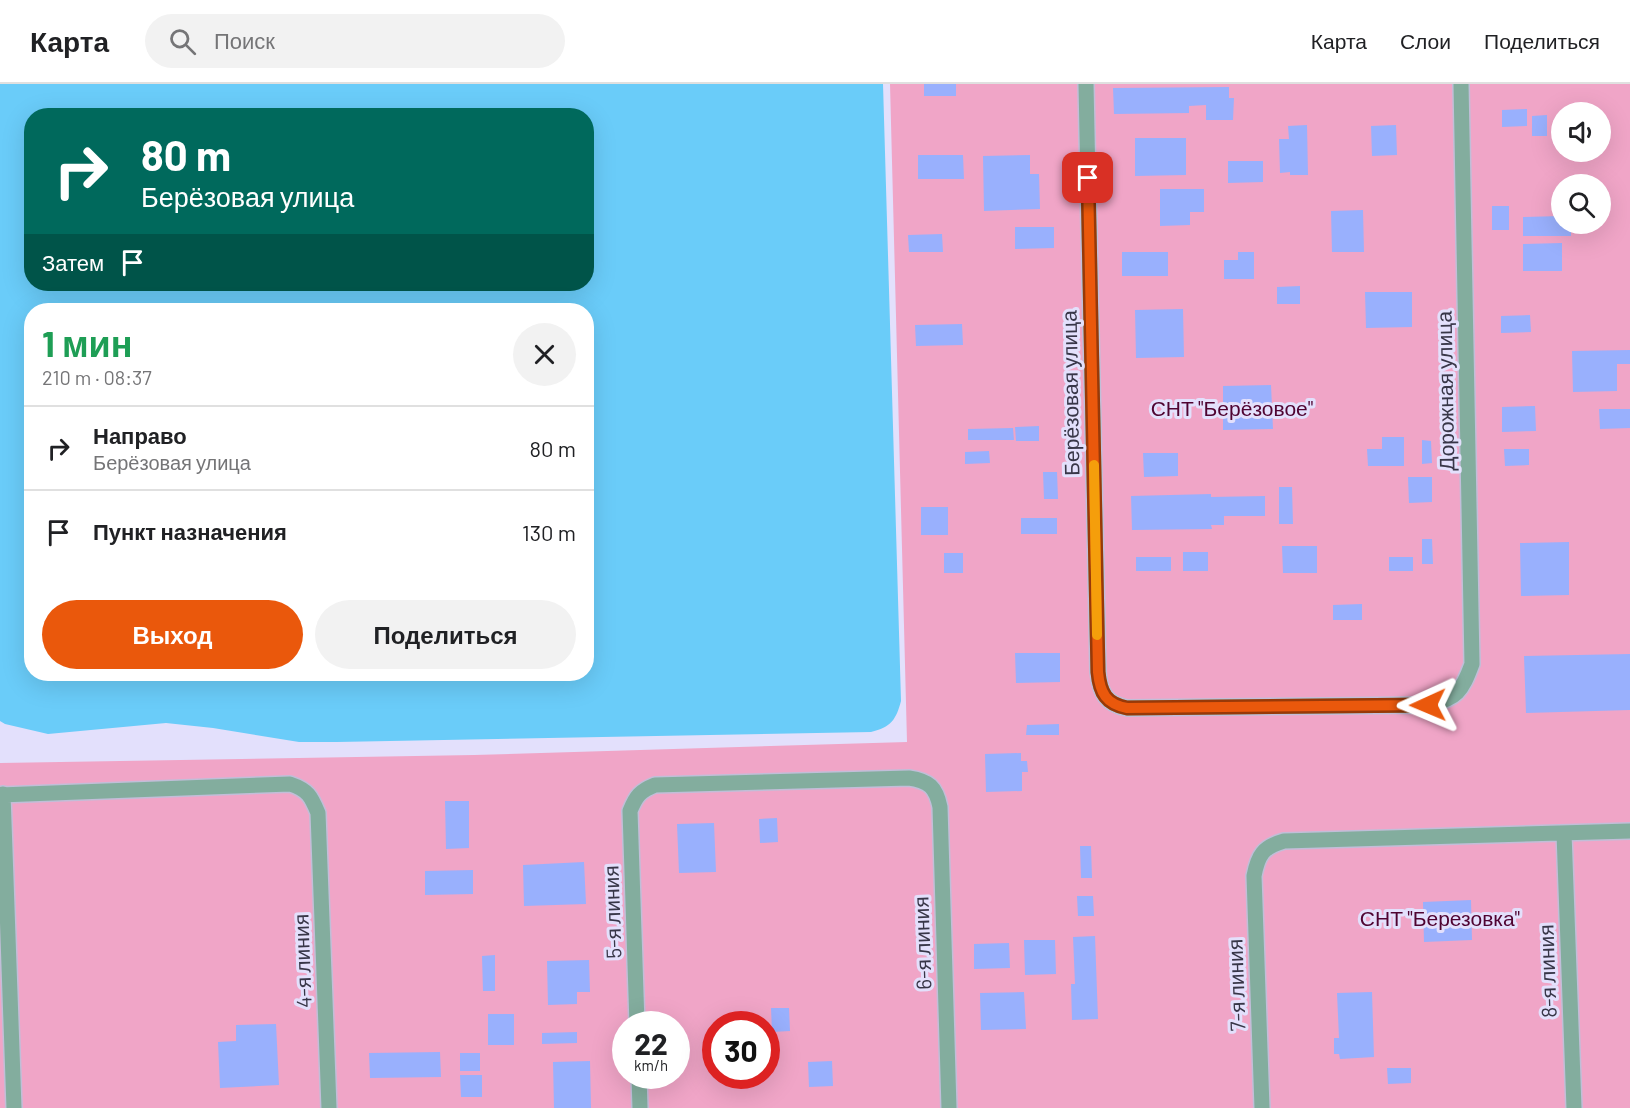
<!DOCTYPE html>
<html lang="ru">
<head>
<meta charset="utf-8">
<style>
	:root { --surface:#fff; --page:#f2f2f2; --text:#202124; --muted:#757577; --line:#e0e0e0; --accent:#ea580c }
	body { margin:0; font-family:Barlow,sans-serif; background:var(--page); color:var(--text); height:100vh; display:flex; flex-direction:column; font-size:22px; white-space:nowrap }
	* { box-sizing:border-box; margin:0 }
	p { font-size:20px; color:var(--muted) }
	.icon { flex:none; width:33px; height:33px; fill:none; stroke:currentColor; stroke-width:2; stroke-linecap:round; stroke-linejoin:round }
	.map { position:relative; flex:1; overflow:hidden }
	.side { position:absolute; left:24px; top:219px; width:570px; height:378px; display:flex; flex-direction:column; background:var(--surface); border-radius:24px; box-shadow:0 6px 24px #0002 }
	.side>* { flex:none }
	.top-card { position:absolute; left:24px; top:24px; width:570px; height:183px; border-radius:24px; box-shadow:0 6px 24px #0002; background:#00695c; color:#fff; overflow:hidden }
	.fabs { position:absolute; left:1551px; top:18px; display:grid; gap:12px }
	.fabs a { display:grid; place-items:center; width:60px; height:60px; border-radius:50%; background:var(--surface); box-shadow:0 6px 24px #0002; font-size:30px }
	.speed { position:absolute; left:612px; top:927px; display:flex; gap:12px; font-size:30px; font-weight:700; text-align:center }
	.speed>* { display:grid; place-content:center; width:78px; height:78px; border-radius:50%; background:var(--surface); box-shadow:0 6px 24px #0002; line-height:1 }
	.speed small { font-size:15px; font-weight:400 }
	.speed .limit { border:9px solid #d22; background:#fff; color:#111 }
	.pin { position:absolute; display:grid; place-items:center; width:51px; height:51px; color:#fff; margin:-26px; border-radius:12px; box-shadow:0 3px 9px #0006 }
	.me { position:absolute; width:66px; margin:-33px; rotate:269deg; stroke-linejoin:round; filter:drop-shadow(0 0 4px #0008) }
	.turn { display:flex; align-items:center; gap:21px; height:126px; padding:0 18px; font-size:27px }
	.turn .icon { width:78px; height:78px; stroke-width:2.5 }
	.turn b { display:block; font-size:42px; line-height:51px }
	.then { display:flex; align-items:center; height:57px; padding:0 18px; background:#0003; gap:12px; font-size:22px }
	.round { display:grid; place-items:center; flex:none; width:63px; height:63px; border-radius:32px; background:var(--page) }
	.head { display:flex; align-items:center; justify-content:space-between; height:102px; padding:0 18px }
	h1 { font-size:36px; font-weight:700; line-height:45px; color:#1e9e55 }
	.primary-button { display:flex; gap:12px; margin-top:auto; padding:12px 18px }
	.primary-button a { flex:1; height:69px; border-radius:36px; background:var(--accent); color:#fff; font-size:24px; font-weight:700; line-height:69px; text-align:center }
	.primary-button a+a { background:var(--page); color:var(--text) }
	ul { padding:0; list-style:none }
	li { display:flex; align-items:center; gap:18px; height:84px; padding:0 18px; border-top:2px solid var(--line) }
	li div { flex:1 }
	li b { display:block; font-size:22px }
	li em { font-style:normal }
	header { display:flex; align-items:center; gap:36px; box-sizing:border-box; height:84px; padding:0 30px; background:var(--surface); border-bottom:2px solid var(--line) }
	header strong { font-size:28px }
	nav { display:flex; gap:33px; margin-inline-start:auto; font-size:21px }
	.search { width:420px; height:54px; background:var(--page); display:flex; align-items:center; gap:15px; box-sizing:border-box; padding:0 21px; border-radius:33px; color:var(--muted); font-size:22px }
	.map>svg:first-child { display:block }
	.green { fill:#f0a5c7; fill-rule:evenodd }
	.water { fill:#6accf9; fill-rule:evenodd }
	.building { fill:#99b0fd }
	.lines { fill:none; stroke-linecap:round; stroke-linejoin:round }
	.minor-casing { stroke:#c1bed8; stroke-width:18 }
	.minor { stroke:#83ad9e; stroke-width:15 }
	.route-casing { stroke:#983908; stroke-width:15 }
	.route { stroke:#ea580c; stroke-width:10 }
	.slow { stroke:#f59e0b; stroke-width:10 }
	.labels { text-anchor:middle; stroke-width:6; stroke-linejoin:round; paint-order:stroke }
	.street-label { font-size:21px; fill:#383648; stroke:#e3e0fc }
	.park-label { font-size:21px; fill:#4f0331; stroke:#e3e0fc }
</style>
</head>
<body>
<header>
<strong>Карта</strong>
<div class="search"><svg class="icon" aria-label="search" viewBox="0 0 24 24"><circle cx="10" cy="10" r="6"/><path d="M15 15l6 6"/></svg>Поиск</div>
<nav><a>Карта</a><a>Слои</a><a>Поделиться</a></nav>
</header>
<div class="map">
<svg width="1630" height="1024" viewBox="0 0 1630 1024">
	<rect width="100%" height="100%" fill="#e3e0fc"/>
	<path class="green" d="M890,0H1630V1024H0V679L474,671L907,658ZM1562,28H1600V68H1562ZM1562,100H1600V140H1562ZM626,940H676V992H626ZM716,940H766V992H716Z"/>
	<path class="water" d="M0,0H883L901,617C896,636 891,643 871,648L337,658H299L213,644L166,639L48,650L5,640L0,637ZM32,32H586V200H32ZM32,226H586V590H32Z"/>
	<path class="building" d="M924,0H956V12H924Z
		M1229,3V14H1234L1233,36H1206V21L1189,22V29L1114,30L1113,4Z
		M1527,25V42L1502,43V26Z
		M1547,31V52H1532V32Z
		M1307,41L1308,91H1290V88L1280,89L1279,55H1289L1288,42Z
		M1396,41L1397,71L1372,72L1371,42Z
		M1135,54H1186V91L1135,92Z
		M918,71H963L964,95H918Z
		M1030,71V90H1039L1040,125L984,127L983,72Z
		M1228,77H1263V98L1228,99Z
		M1160,105H1204V128H1190V141L1160,142Z
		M1492,122H1509V146H1492Z
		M1363,126L1364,168H1332L1331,127Z
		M1562,132V140H1571V152H1523V133Z
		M1015,143H1054V164L1015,165Z
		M942,150L943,168H909L908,151Z
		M1562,159V187H1523V160Z
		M1122,168H1168V192H1122Z
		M1238,168H1254V195H1224V176H1238Z
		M1300,202V220H1277V203Z
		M1365,208H1412V243L1366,244Z
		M1183,225L1184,273L1136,274L1135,226Z
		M1530,231L1531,248L1501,249V232Z
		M962,240L963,261L916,262L915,241Z
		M1630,266V280H1617V307L1573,308L1572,267Z
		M1271,301L1273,345L1223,346V302Z
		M1535,322L1536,347L1502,348V323Z
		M1599,325H1630V344L1600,345Z
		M1039,342V357H1016L1015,343Z
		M1013,344L1014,356H968V345Z
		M1382,353H1404V382H1368L1367,365H1382Z
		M1422,356L1431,357L1432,379L1422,380Z
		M1504,365H1529V381L1505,382Z
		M989,367L990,379L965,380V368Z
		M1143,369H1178V392L1144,393Z
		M1043,388H1057L1058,415H1044Z
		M1408,393H1432V418L1409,419Z
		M1279,403H1292L1293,440H1279Z
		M1211,410V413L1265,412V432H1224V441H1211L1212,445L1132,446L1131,412Z
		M921,423H948V451H921Z
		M1021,434H1057V450H1021Z
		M1422,455H1432L1433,480H1422Z
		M1569,458V511L1521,512L1520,459Z
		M1282,462H1317V489H1283Z
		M1183,468H1208V487H1183Z
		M944,469H963V489H944Z
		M1136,473H1171V487H1136Z
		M1389,473H1413V487H1389Z
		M1362,520V536H1333V521Z
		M1015,569H1060V598L1016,599Z
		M1630,570V626L1526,629L1524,572Z
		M1059,640V651H1026L1027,641Z
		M1021,669V677H1027L1028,688H1022V707L986,708L985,670Z
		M445,717H469V764L446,765Z
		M777,734L778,758L760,759L759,735Z
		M714,739L716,788L679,789L677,740Z
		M1080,762H1091L1092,794H1081Z
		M584,778L586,820L524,822L523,781Z
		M473,786V810L425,811V787Z
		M1077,812H1093L1094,832H1078Z
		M1471,816L1472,856L1424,858L1423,818Z
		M1095,852L1098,935L1072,936L1071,900H1075L1073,853Z
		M1024,856H1055L1056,890L1025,891Z
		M1009,859L1010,884L974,885V860Z
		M495,871V907H483L482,872Z
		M589,876L590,908H577V920L548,921L547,877Z
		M1024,908L1026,945L981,946L980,909Z
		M1372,908L1374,973L1340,975L1339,970H1334V954H1339L1337,909Z
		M771,924H789L790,947L772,948Z
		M488,930H514V961H488Z
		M276,940L279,1001L220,1004L218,958L236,957V941Z
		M577,948V959L542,960V949Z
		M440,968L441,993L370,994L369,969Z
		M460,969H480V987H460Z
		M590,977L591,1024H554L553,978Z
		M832,977L833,1002L809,1003L808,978Z
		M1387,984H1411V999L1388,1000Z
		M460,991H482V1013H461Z"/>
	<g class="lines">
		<g class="minor-casing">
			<path id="minor" d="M1086,0L1098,588C1100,609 1106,620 1127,624L1428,621C1457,615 1462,607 1472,580L1461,0
				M3,710L14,1024
				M0,711L290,700C308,706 311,712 318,729L329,1024
				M1564,749L1574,1024
				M637,940L630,727C636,712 640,707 655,701L909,694C929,697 936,703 940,723L949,1024
				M639,992L640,1024
				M1262,1024L1254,792C1258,771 1263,763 1284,757L1630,747"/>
		</g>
		<use href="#minor" class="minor"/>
	</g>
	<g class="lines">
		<g class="route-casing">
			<path id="route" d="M1088,94L1098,588C1100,609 1106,620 1127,624L1428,621"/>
		</g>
		<use href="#route" class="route"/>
		<path class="slow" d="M1094,381L1097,551"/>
	</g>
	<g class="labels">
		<g class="street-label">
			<text transform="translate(1446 307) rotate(-91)" y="7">Дорожная улица</text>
			<text transform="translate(1071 309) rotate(-91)" y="7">Берёзовая улица</text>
			<text transform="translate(613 828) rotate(-92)" y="7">5-я линия</text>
			<text transform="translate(923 859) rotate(-92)" y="7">6-я линия</text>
			<text transform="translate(303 877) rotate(-92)" y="7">4-я линия</text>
			<text transform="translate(1548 887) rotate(-92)" y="7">8-я линия</text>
			<text transform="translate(1237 901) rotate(-92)" y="7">7-я линия</text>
		</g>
		<g class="park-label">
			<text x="1232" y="332">СНТ "Берёзовое"</text>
			<text x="1440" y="842">СНТ "Березовка"</text>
		</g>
	</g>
</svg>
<div class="fabs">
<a><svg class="icon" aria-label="sound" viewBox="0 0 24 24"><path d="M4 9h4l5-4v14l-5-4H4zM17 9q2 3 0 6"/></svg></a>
<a><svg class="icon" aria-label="search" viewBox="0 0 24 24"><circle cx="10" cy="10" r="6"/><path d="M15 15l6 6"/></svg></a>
</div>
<div class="speed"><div>22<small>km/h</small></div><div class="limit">30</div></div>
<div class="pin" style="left:1088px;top:94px;background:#d93025"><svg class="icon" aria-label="arrive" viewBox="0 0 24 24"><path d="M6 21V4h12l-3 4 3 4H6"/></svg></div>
<svg class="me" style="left:1428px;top:621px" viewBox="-20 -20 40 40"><path d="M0-17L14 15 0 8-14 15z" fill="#ea580c" stroke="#fff" stroke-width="4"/></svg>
<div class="top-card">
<div class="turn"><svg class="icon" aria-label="right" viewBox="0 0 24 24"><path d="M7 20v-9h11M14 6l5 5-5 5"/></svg><div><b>80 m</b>Берёзовая улица</div></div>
<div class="then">Затем<svg class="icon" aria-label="arrive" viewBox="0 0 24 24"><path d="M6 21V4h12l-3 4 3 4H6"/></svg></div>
</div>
<section class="side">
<div class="head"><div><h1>1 мин</h1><p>210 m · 08:37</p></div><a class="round"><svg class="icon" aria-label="close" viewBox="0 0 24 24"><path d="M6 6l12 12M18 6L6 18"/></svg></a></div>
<ul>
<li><svg class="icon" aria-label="right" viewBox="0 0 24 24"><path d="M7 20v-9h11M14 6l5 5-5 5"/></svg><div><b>Направо</b><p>Берёзовая улица</p></div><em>80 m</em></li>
<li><svg class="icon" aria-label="arrive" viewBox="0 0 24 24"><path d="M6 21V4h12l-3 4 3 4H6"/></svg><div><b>Пункт назначения</b></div><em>130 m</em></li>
</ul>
<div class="primary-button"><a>Выход</a><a>Поделиться</a></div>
</section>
</div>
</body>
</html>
